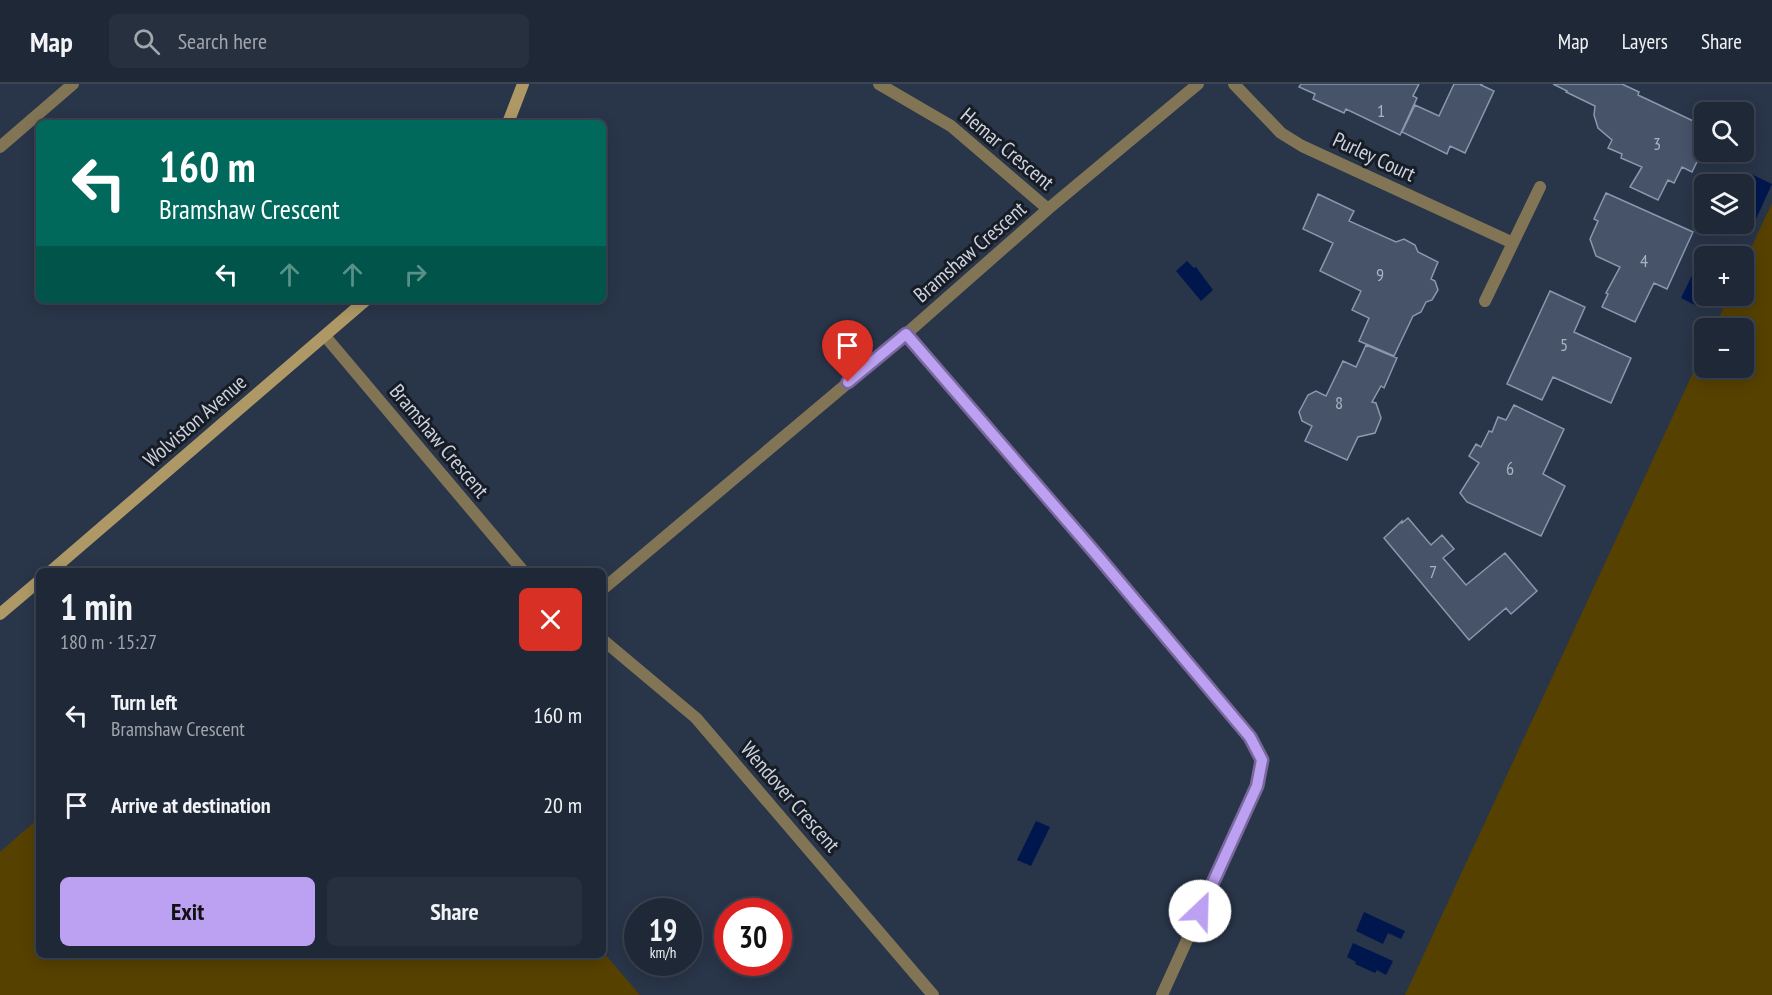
<!DOCTYPE html>
<html lang="en">
<head>
<meta charset="utf-8">
<style>
	:root { --surface:#1f2837; --page:#27303f; --text:#f1f3f6; --muted:#a1a6ad; --line:#3c4452; --accent:#bca0f2 }
	body { margin:0; font-family:"PT Sans Narrow",sans-serif; background:var(--page); color:var(--text); height:100vh; display:flex; flex-direction:column; font-size:22px; white-space:nowrap }
	* { box-sizing:border-box; margin:0 }
	p { font-size:20px; color:var(--muted) }
	.icon { flex:none; width:33px; height:33px; fill:none; stroke:currentColor; stroke-width:2; stroke-linecap:round; stroke-linejoin:round }
	.map { position:relative; flex:1; overflow:hidden }
	.sheet { position:absolute; left:36px; top:484px; width:570px; height:390px; display:flex; flex-direction:column; background:var(--surface); border-radius:9px; box-shadow:0 3px 15px #0003,0 0 0 2px var(--line) }
	.sheet>* { flex:none }
	.banner { position:absolute; left:36px; top:36px; width:570px; height:183px; border-radius:9px; box-shadow:0 3px 15px #0003,0 0 0 2px var(--line); background:#00695c; color:#fff; overflow:hidden }
	.fabs { position:absolute; left:1694px; top:18px; display:grid; gap:12px }
	.fabs a { display:grid; place-items:center; width:60px; height:60px; border-radius:9px; background:var(--surface); box-shadow:0 3px 15px #0003,0 0 0 2px var(--line); font-size:30px }
	.speed { position:absolute; left:624px; top:814px; display:flex; gap:12px; font-size:30px; font-weight:700; text-align:center }
	.speed>* { display:grid; place-content:center; width:78px; height:78px; border-radius:50%; background:var(--surface); box-shadow:0 3px 15px #0003,0 0 0 2px var(--line); line-height:1 }
	.speed small { font-size:15px; font-weight:400 }
	.speed .limit { border:9px solid #d22; background:#fff; color:#111 }
	.pin { position:absolute; display:grid; place-items:center; width:51px; height:51px; color:#fff; margin:-62px -26px; border-radius:50% 50% 50% 0; rotate:-45deg; box-shadow:0 0 6px #0007 }
	.pin .icon { rotate:45deg }
	.me { position:absolute; width:66px; margin:-33px; rotate:24deg; stroke-linejoin:round; filter:drop-shadow(0 0 4px #0008) }
	.turn { display:flex; align-items:center; gap:21px; height:126px; padding:0 24px; font-size:27px }
	.turn .icon { width:78px; height:78px; stroke-width:2.5 }
	.turn b { display:block; font-size:42px; line-height:51px }
	.lanes { display:flex; align-items:center; height:57px; padding:0 24px; background:#0003; justify-content:center; gap:30px; direction:ltr }
	.lanes .off { opacity:.35 }
	.round { display:grid; place-items:center; flex:none; width:63px; height:63px; border-radius:9px; background:var(--page) }
	.summary { display:flex; align-items:center; justify-content:space-between; height:102px; padding:0 24px }
	h1 { font-size:36px; font-weight:800; line-height:45px }
	.primary-button { display:flex; gap:12px; margin-top:auto; padding:12px 24px }
	.primary-button a { flex:1; height:69px; border-radius:9px; background:var(--accent); color:#111; font-size:24px; font-weight:800; line-height:69px; text-align:center }
	.primary-button a+a { background:var(--page); color:var(--text) }
	ul { padding:0; list-style:none }
	li { display:flex; align-items:center; gap:18px; height:90px; padding:0 24px }
	li div { flex:1 }
	li b { display:block; font-size:22px }
	li em { font-style:normal }
	header { display:flex; align-items:center; gap:36px; box-sizing:border-box; height:84px; padding:0 30px; background:var(--surface); border-bottom:2px solid var(--line) }
	header strong { font-size:28px }
	nav { display:flex; gap:33px; margin-inline-start:auto; font-size:21px }
	.search { width:420px; height:54px; background:var(--page); display:flex; align-items:center; gap:15px; box-sizing:border-box; padding:0 21px; border-radius:9px; color:var(--muted); font-size:22px }
	.map>svg:first-child { display:block }
	.green { fill:#564101 }
	.water { fill:#00174e }
	.building { fill:#465369; stroke:#8998b0; stroke-width:1.5 }
	.lines { fill:none; stroke-linecap:round; stroke-linejoin:round }
	.street { stroke:#827556; stroke-width:12 }
	.secondary { stroke:#ae9966; stroke-width:12 }
	.route-casing { stroke:#7a689d; stroke-width:15 }
	.route { stroke:#bca0f2; stroke-width:10 }
	.labels { text-anchor:middle; stroke-width:6; stroke-linejoin:round; paint-order:stroke }
	.number-label { font-size:18px; fill:#aab3c2 }
	.street-label { font-size:21px; fill:#cbd3e0; stroke:#171c25 }
</style>
</head>
<body>
<header>
<strong>Map</strong>
<div class="search"><svg class="icon" aria-label="search" viewBox="0 0 24 24"><circle cx="10" cy="10" r="6"/><path d="M15 15l6 6"/></svg>Search here</div>
<nav><a>Map</a><a>Layers</a><a>Share</a></nav>
</header>
<div class="map">
<svg width="1772" height="911" viewBox="0 0 1772 911">
	<rect width="100%" height="100%" fill="#293549"/>
	<path class="green" d="M1772,119V911H1405L1704,265V284H1743V244H1714L1729,212H1743V181Z
		M39,734V872H603V868L640,911H0V768Z"/>
	<path class="water" d="M1749,89L1772,100L1750,148L1735,140H1743V124L1746,117L1743,115V101Z
		M1701,173L1704,174V208L1697,222L1681,214Z
		M1187,177L1194,184L1196,183L1213,206L1201,217L1176,187Z
		M1036,737L1050,743L1031,782L1017,776Z
		M1364,828L1405,847L1401,855L1388,849L1383,860L1356,847Z
		M1353,859L1393,877L1386,891L1377,886L1375,889L1355,880L1356,878L1347,873Z"/>
	<path class="building" d="M1301,0H1419L1413,12L1417,14L1400,51L1346,25L1344,29L1313,15L1315,10L1299,3Z
		M1454,0H1482L1481,1L1494,7L1465,69L1450,62L1447,70L1402,48L1415,21L1439,32Z
		M1553,0H1622L1639,8L1638,11L1704,42V63L1692,88L1682,83L1674,99L1668,96L1658,116L1630,103L1642,83L1621,74L1622,70L1608,64L1612,56L1598,44L1594,31L1595,22L1566,8L1567,7Z
		M1606,109L1693,148L1667,205L1654,199L1635,238L1602,223L1608,210L1606,209L1620,183L1596,172L1590,155L1598,137L1594,135Z
		M1318,110L1354,127L1349,137L1396,158L1404,155L1415,161L1418,168L1438,178L1431,195L1435,197L1438,206L1432,216L1426,218L1421,228L1413,232L1394,272L1359,257L1369,234L1352,226L1361,207L1320,187L1333,159L1303,145Z
		M1550,207L1585,223L1574,248L1631,274L1611,319L1553,293L1542,316L1507,300Z
		M1366,261L1397,274L1384,304L1381,302L1372,318L1376,319L1381,334L1375,349L1358,353L1347,376L1305,357L1312,342L1302,337L1299,328L1308,311L1316,307L1326,312L1343,277L1356,283Z
		M1514,321L1564,345L1543,390L1565,402L1541,452L1467,418L1460,409L1479,379L1469,372L1476,360L1481,363L1489,347L1492,348L1498,333L1506,336Z
		M1408,434L1431,461L1442,451L1454,465L1443,474L1466,501L1505,469L1537,507L1511,530L1506,524L1469,556L1384,454L1402,437V439Z"/>
	<g class="lines">
		<path class="street" d="M879,0L951,42L1048,125
			M1234,0L1281,49L1302,62L1513,159
			M0,63L73,0
			M1485,217L1540,103
			M906,250L1096,470L1250,653L1262,676L1257,702L1162,911
			M325,252L524,488
			M603,505L906,250L1048,125L1198,0
			M603,556L696,634L933,911"/>
		<path class="secondary" d="M508,39L523,0
			M50,488L366,216
			M0,530L39,497"/>
	</g>
	<g class="lines">
		<g class="route-casing">
			<path id="route" d="M848,298L906,250L1096,470L1250,653L1262,676L1257,702L1200,827"/>
		</g>
		<use href="#route" class="route"/>
	</g>
	<g class="labels">
		<g class="number-label">
			<text x="1381" y="33">1</text>
			<text x="1657" y="66">3</text>
			<text x="1644" y="183">4</text>
			<text x="1380" y="197">9</text>
			<text x="1564" y="267">5</text>
			<text x="1339" y="325">8</text>
			<text x="1510" y="391">6</text>
			<text x="1433" y="494">7</text>
		</g>
		<g class="street-label">
			<text transform="translate(1007 65) rotate(40)" y="7">Hemar Crescent</text>
			<text transform="translate(1374 73) rotate(25)" y="7">Purley Court</text>
			<text transform="translate(970 168) rotate(-41)" y="7">Bramshaw Crescent</text>
			<text transform="translate(195 337) rotate(-41)" y="7">Wolviston Avenue</text>
			<text transform="translate(439 357) rotate(50)" y="7">Bramshaw Crescent</text>
			<text transform="translate(790 713) rotate(49)" y="7">Wendover Crescent</text>
		</g>
	</g>
</svg>
<div class="fabs">
<a><svg class="icon" aria-label="search" viewBox="0 0 24 24"><circle cx="10" cy="10" r="6"/><path d="M15 15l6 6"/></svg></a>
<a><svg class="icon" aria-label="layers" viewBox="0 0 24 24"><path d="M12 4l9 5-9 5-9-5zM3 14l9 5 9-5"/></svg></a>
<a>+</a>
<a>−</a>
</div>
<div class="speed"><div>19<small>km/h</small></div><div class="limit">30</div></div>
<div class="pin" style="left:848px;top:298px;background:#d93025"><svg class="icon" aria-label="arrive" viewBox="0 0 24 24"><path d="M6 21V4h12l-3 4 3 4H6"/></svg></div>
<svg class="me" style="left:1200px;top:827px" viewBox="-20 -20 40 40"><circle r="19" fill="#fff"/><path d="M0-13L10 11 0 6-10 11z" fill="#bca0f2"/></svg>
<div class="banner">
<div class="turn"><svg class="icon" aria-label="left" viewBox="0 0 24 24"><path d="M17 20v-9H6M10 6l-5 5 5 5"/></svg><div><b>160 m</b>Bramshaw Crescent</div></div>
<div class="lanes"><svg class="icon" aria-label="left" viewBox="0 0 24 24"><path d="M17 20v-9H6M10 6l-5 5 5 5"/></svg><svg class="icon off" aria-label="ahead" viewBox="0 0 24 24"><path d="M12 20V5M6 11l6-6 6 6"/></svg><svg class="icon off" aria-label="ahead" viewBox="0 0 24 24"><path d="M12 20V5M6 11l6-6 6 6"/></svg><svg class="icon off" aria-label="right" viewBox="0 0 24 24"><path d="M7 20v-9h11M14 6l5 5-5 5"/></svg></div>
</div>
<section class="sheet">
<div class="summary"><div><h1>1 min</h1><p>180 m · 15:27</p></div><a class="round" style="background:#d93025;color:#fff"><svg class="icon" aria-label="close" viewBox="0 0 24 24"><path d="M6 6l12 12M18 6L6 18"/></svg></a></div>
<ul>
<li><svg class="icon" aria-label="left" viewBox="0 0 24 24"><path d="M17 20v-9H6M10 6l-5 5 5 5"/></svg><div><b>Turn left</b><p>Bramshaw Crescent</p></div><em>160 m</em></li>
<li><svg class="icon" aria-label="arrive" viewBox="0 0 24 24"><path d="M6 21V4h12l-3 4 3 4H6"/></svg><div><b>Arrive at destination</b></div><em>20 m</em></li>
</ul>
<div class="primary-button"><a>Exit</a><a>Share</a></div>
</section>
</div>
</body>
</html>
